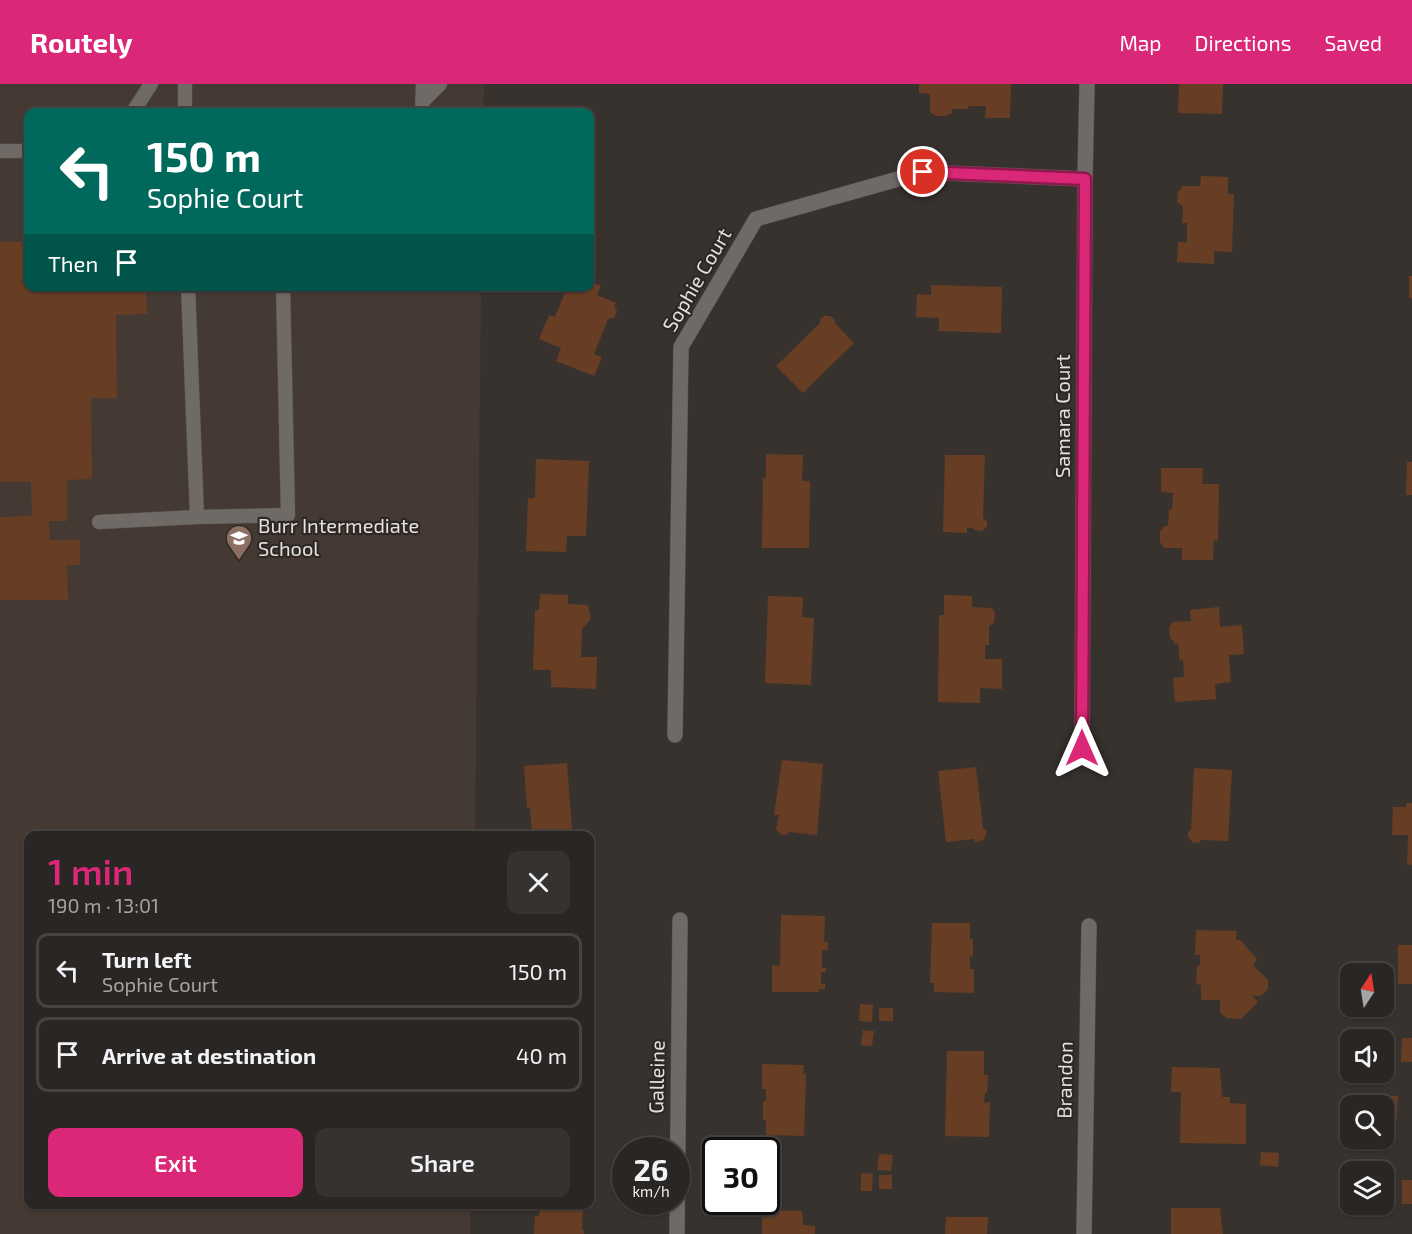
<!DOCTYPE html>
<html lang="en">
<head>
<meta charset="utf-8">
<style>
	:root { --surface:#2a2623; --page:#363230; --text:#f1f3f6; --muted:#a5a5a6; --line:#464341; --accent:#db2777 }
	body { margin:0; font-family:"Exo 2",sans-serif; background:var(--page); color:var(--text); height:100vh; display:flex; flex-direction:column; font-size:22px; white-space:nowrap }
	* { box-sizing:border-box; margin:0 }
	p { font-size:20px; color:var(--muted) }
	.icon { flex:none; width:33px; height:33px; fill:none; stroke:currentColor; stroke-width:2; stroke-linecap:round; stroke-linejoin:round }
	.map { position:relative; flex:1; overflow:hidden }
	.sheet { position:absolute; left:24px; top:747px; width:570px; height:378px; display:flex; flex-direction:column; background:var(--surface); border-radius:12px; box-shadow:0 2px 4px #0004,0 0 0 2px var(--line) }
	.sheet>* { flex:none }
	.banner { position:absolute; left:24px; top:24px; width:570px; height:183px; border-radius:12px; box-shadow:0 2px 4px #0004,0 0 0 2px var(--line); background:#00695c; color:#fff; overflow:hidden }
	.needle { width:39px; rotate:12deg }
	.controls { position:absolute; left:1340px; top:879px; display:grid; gap:12px }
	.controls a { display:grid; place-items:center; width:54px; height:54px; border-radius:12px; background:var(--surface); box-shadow:0 2px 4px #0004,0 0 0 2px var(--line); font-size:30px }
	.speed { position:absolute; left:612px; top:1053px; display:flex; gap:12px; font-size:30px; font-weight:700; text-align:center }
	.speed>* { display:grid; place-content:center; width:78px; height:78px; border-radius:50%; background:var(--surface); box-shadow:0 2px 4px #0004,0 0 0 2px var(--line); line-height:1 }
	.speed small { font-size:15px; font-weight:400 }
	.speed .limit { border:3px solid #111; border-radius:9px; background:#fff; color:#111 }
	.pin { position:absolute; display:grid; place-items:center; width:51px; height:51px; color:#fff; margin:-26px; border:3px solid #fff; border-radius:50%; box-shadow:0 2px 6px #0007 }
	.me { position:absolute; width:66px; margin:-33px; rotate:0deg; stroke-linejoin:round; filter:drop-shadow(0 0 4px #0008) }
	.turn { display:flex; align-items:center; gap:21px; height:126px; padding:0 24px; font-size:27px }
	.turn .icon { width:78px; height:78px; stroke-width:2.5 }
	.turn b { display:block; font-size:42px; line-height:51px }
	.then { display:flex; align-items:center; height:57px; padding:0 24px; background:#0003; gap:12px; font-size:22px }
	.round { display:grid; place-items:center; flex:none; width:63px; height:63px; border-radius:12px; background:var(--page) }
	.summary { display:flex; align-items:center; justify-content:space-between; height:102px; padding:0 24px }
	h1 { font-size:36px; font-weight:600; line-height:45px; color:var(--accent) }
	.primary-button { display:flex; gap:12px; margin-top:auto; padding:12px 24px }
	.primary-button a { flex:1; height:69px; border-radius:12px; background:var(--accent); color:#fff; font-size:24px; font-weight:600; line-height:69px; text-align:center }
	.primary-button a+a { background:var(--page); color:var(--text) }
	ul { padding:0; list-style:none }
	li { display:flex; align-items:center; gap:18px; height:75px; margin:0 12px 9px; padding:0 12px; border:3px solid var(--line); border-radius:12px }
	li div { flex:1 }
	li b { display:block; font-size:22px }
	li em { font-style:normal }
	header { display:flex; align-items:center; gap:36px; box-sizing:border-box; height:84px; padding:0 30px; background:var(--accent); color:#fff }
	header strong { font-size:28px }
	nav { display:flex; gap:33px; margin-inline-start:auto; font-size:21px }
	.map>svg:first-child { display:block }
	.built { fill:#453933 }
	.building { fill:#673e23 }
	.lines { fill:none; stroke-linecap:round; stroke-linejoin:round }
	.lane-casing { stroke:#56514f; stroke-width:15 }
	.street-casing { stroke:#56514f; stroke-width:16 }
	.lane { stroke:#706a66; stroke-width:14 }
	.street { stroke:#706a66; stroke-width:15 }
	.route-casing { stroke:#8e194d; stroke-width:15 }
	.route { stroke:#db2777; stroke-width:10 }
	.labels { text-anchor:middle; stroke-width:4.5; stroke-linejoin:round; paint-order:stroke }
	.street-label { font-size:20px; fill:#e4e0de; stroke:#2e2825 }
	.poi-label { font-size:20px; fill:#e4e0de; stroke:#2e2825; text-anchor:start }
</style>
</head>
<body>
<header>
<strong>Routely</strong>
<nav><a>Map</a><a>Directions</a><a>Saved</a></nav>
</header>
<div class="map">
<svg width="1412" height="1150" viewBox="0 0 1412 1150">
	<rect width="100%" height="100%" fill="#38322f"/>
	<path class="built" d="M0,0H484L483,28H28V202L481,203L475,751L28,752V1120L470,1121V1150H0Z"/>
	<path class="building" d="M919,0H1011L1010,34H985L986,22H968L969,25H952V29L945,32H936L930,28V10L919,9Z
		M1179,0H1223L1222,30L1178,29Z
		M1201,92L1228,93V110H1234L1232,168L1214,167V180L1177,178L1178,158H1187V139H1182L1183,123L1177,118L1178,107L1181,106V102H1200Z
		M0,158H28V202H146L147,230L116,231L117,314H91L92,395L67,396V437H49L50,456H80V481H67L68,516H0V433L32,432L31,398H0Z
		M1409,192H1412V214H1409Z
		M590,197L601,202L597,211L616,219L614,223L617,226L614,234L608,235L594,270L602,273L594,292L556,277L561,264L539,255L549,231L555,233L566,206L570,208L572,202H590Z
		M931,201L1002,203L1001,249L939,247V234L916,233L917,210L931,211Z
		M824,232H830L835,236V239L854,259L803,309L776,282L820,239V235Z
		M766,370L803,371L802,397H810L809,464H762L763,394H766Z
		M945,371H985L983,434L987,437V442L982,447L975,446L972,444H967V449L943,448Z
		M536,375L589,377L586,452H567L566,468L526,467L528,414H535Z
		M1407,378H1412V411H1406Z
		M1161,384H1203L1202,400H1219L1218,457L1214,456L1213,476H1182V464H1164L1160,458V448L1164,442H1168L1169,425L1172,426L1173,409L1161,408Z
		M540,510L568,511V520L588,521L591,535L582,545L581,573H597L596,605L551,603V586H533L535,526H539Z
		M944,511L972,512V523L992,524L995,529L994,539L989,542V561H985V575H1002V605L980,604V619L938,618L939,531H944Z
		M768,512L803,513L802,533L814,534L811,601L765,599Z
		M1219,523L1220,543L1242,541L1244,570L1229,571L1231,598L1215,600L1216,615L1175,618L1173,594L1184,593L1183,575L1180,577L1178,560H1174V557L1170,554L1169,544L1172,538L1191,537L1190,526Z
		M782,676L823,680L817,751L789,748L786,751H781L776,745L779,731H774Z
		M567,679L572,746L532,749L530,724H527L524,682Z
		M976,683L983,744L986,746V751L983,756L976,758L973,755L946,758L938,687Z
		M1194,684L1232,686L1228,757L1201,756L1199,759L1192,758L1188,752V748L1191,745Z
		M1406,719H1412V781L1407,780L1408,751H1392L1393,723H1406Z
		M781,831L825,832L824,858H828V866H822V884H826V888H821V900H825V905H819V908H772V881L780,882Z
		M932,839H970V855H973V873L970,872V885H974V909L934,908V899H930Z
		M1196,846L1237,847L1236,856H1240L1257,875L1253,881L1268,896V905L1261,912L1252,911L1258,918L1241,935L1227,934L1220,929V916H1201V901L1196,900L1197,882H1200V871H1195Z
		M1398,861H1412V900H1398Z
		M860,920L873,921L872,938L859,937Z
		M879,924H893V937H879Z
		M863,946L874,947L872,962L861,961Z
		M1402,954H1412V978H1401Z
		M947,967H984V991H988L987,1009H985L984,1019L990,1018L989,1053L945,1052Z
		M762,980L804,981L803,990H806L804,1052L766,1051V1036H763V1017H766V1005H762Z
		M1172,983L1220,984L1222,1013H1230V1019L1246,1020V1060L1180,1059L1181,1008H1171Z
		M1372,1011L1398,1012L1397,1035H1383V1022H1371Z
		M1261,1068L1279,1069L1278,1083L1260,1081Z
		M879,1070L893,1071L891,1087L877,1086Z
		M861,1089L873,1090L872,1107H861Z
		M879,1091H892V1105H879Z
		M1402,1096H1412V1120H1402Z
		M540,1121L583,1123L582,1145L584,1146V1150H534L535,1132H539Z
		M1171,1124H1220L1223,1150H1171Z
		M762,1126L802,1127L803,1141L815,1142V1150H762Z
		M946,1133H988L987,1150H945Z"/>
	<g class="lines">
		<g class="lane-casing">
			<path id="lane" d="M424,16L440,0
				M133,28L151,0
				M185,28V0
				M422,28L423,0
				M0,67H28
				M188,202L197,433
				M99,438L197,433L288,431L283,202"/>
		</g>
		<g class="street-casing">
			<path id="street" d="M675,651L681,263L756,135L923,88L1085,95
				M1082,664L1085,95L1087,0
				M677,1150L680,836
				M1084,1150L1089,842"/>
		</g>
		<use href="#lane" class="lane"/>
		<use href="#street" class="street"/>
	</g>
	<g class="lines">
		<g class="route-casing">
			<path id="route" d="M923,88L1085,95L1082,664"/>
		</g>
		<use href="#route" class="route"/>
	</g>
	<defs>
		<g id="school-pin" transform="scale(1.35)"><path d="M0 17L-7.5 6A9.5 9.5 0 1 1 7.5 6Z" fill="#8d6e63" stroke="#2e2825"/><path d="M0-5L7-2L0 1L-7-2ZM-4 1L0 2.5L4 1V4Q0 6-4 4Z" fill="#fff"/></g>
	</defs>
	<g fill-rule="evenodd">
		<use href="#school-pin" x="239" y="454"/>
	</g>
	<g class="labels">
		<g class="street-label">
			<text transform="translate(697 196) rotate(-60)" y="7">Sophie Court</text>
			<text transform="translate(1063 332) rotate(-90)" y="7">Samara Court</text>
			<text transform="translate(657 993) rotate(-89)" y="7">Galleine</text>
			<text transform="translate(1065 996) rotate(-89)" y="7">Brandon</text>
		</g>
		<g class="poi-label">
			<text x="258" y="449">Burr Intermediate<tspan x="258" dy="23">School</tspan></text>
		</g>
	</g>
</svg>
<div class="controls">
<a><svg class="needle" viewBox="-14 -14 28 28"><path d="M0-13l5 13h-10z" fill="#e53935"/><path d="M0 13l5-13h-10z" fill="#a5a5a6"/></svg></a>
<a><svg class="icon" aria-label="sound" viewBox="0 0 24 24"><path d="M4 9h4l5-4v14l-5-4H4zM17 9q2 3 0 6"/></svg></a>
<a><svg class="icon" aria-label="search" viewBox="0 0 24 24"><circle cx="10" cy="10" r="6"/><path d="M15 15l6 6"/></svg></a>
<a><svg class="icon" aria-label="layers" viewBox="0 0 24 24"><path d="M12 4l9 5-9 5-9-5zM3 14l9 5 9-5"/></svg></a>
</div>
<div class="speed"><div>26<small>km/h</small></div><div class="limit">30</div></div>
<div class="pin" style="left:923px;top:88px;background:#d93025"><svg class="icon" aria-label="arrive" viewBox="0 0 24 24"><path d="M6 21V4h12l-3 4 3 4H6"/></svg></div>
<svg class="me" style="left:1082px;top:664px" viewBox="-20 -20 40 40"><path d="M0-17L14 15 0 8-14 15z" fill="#db2777" stroke="#fff" stroke-width="4"/></svg>
<div class="banner">
<div class="turn"><svg class="icon" aria-label="left" viewBox="0 0 24 24"><path d="M17 20v-9H6M10 6l-5 5 5 5"/></svg><div><b>150 m</b>Sophie Court</div></div>
<div class="then">Then<svg class="icon" aria-label="arrive" viewBox="0 0 24 24"><path d="M6 21V4h12l-3 4 3 4H6"/></svg></div>
</div>
<section class="sheet">
<div class="summary"><div><h1>1 min</h1><p>190 m · 13:01</p></div><a class="round"><svg class="icon" aria-label="close" viewBox="0 0 24 24"><path d="M6 6l12 12M18 6L6 18"/></svg></a></div>
<ul>
<li><svg class="icon" aria-label="left" viewBox="0 0 24 24"><path d="M17 20v-9H6M10 6l-5 5 5 5"/></svg><div><b>Turn left</b><p>Sophie Court</p></div><em>150 m</em></li>
<li><svg class="icon" aria-label="arrive" viewBox="0 0 24 24"><path d="M6 21V4h12l-3 4 3 4H6"/></svg><div><b>Arrive at destination</b></div><em>40 m</em></li>
</ul>
<div class="primary-button"><a>Exit</a><a>Share</a></div>
</section>
</div>
</body>
</html>
